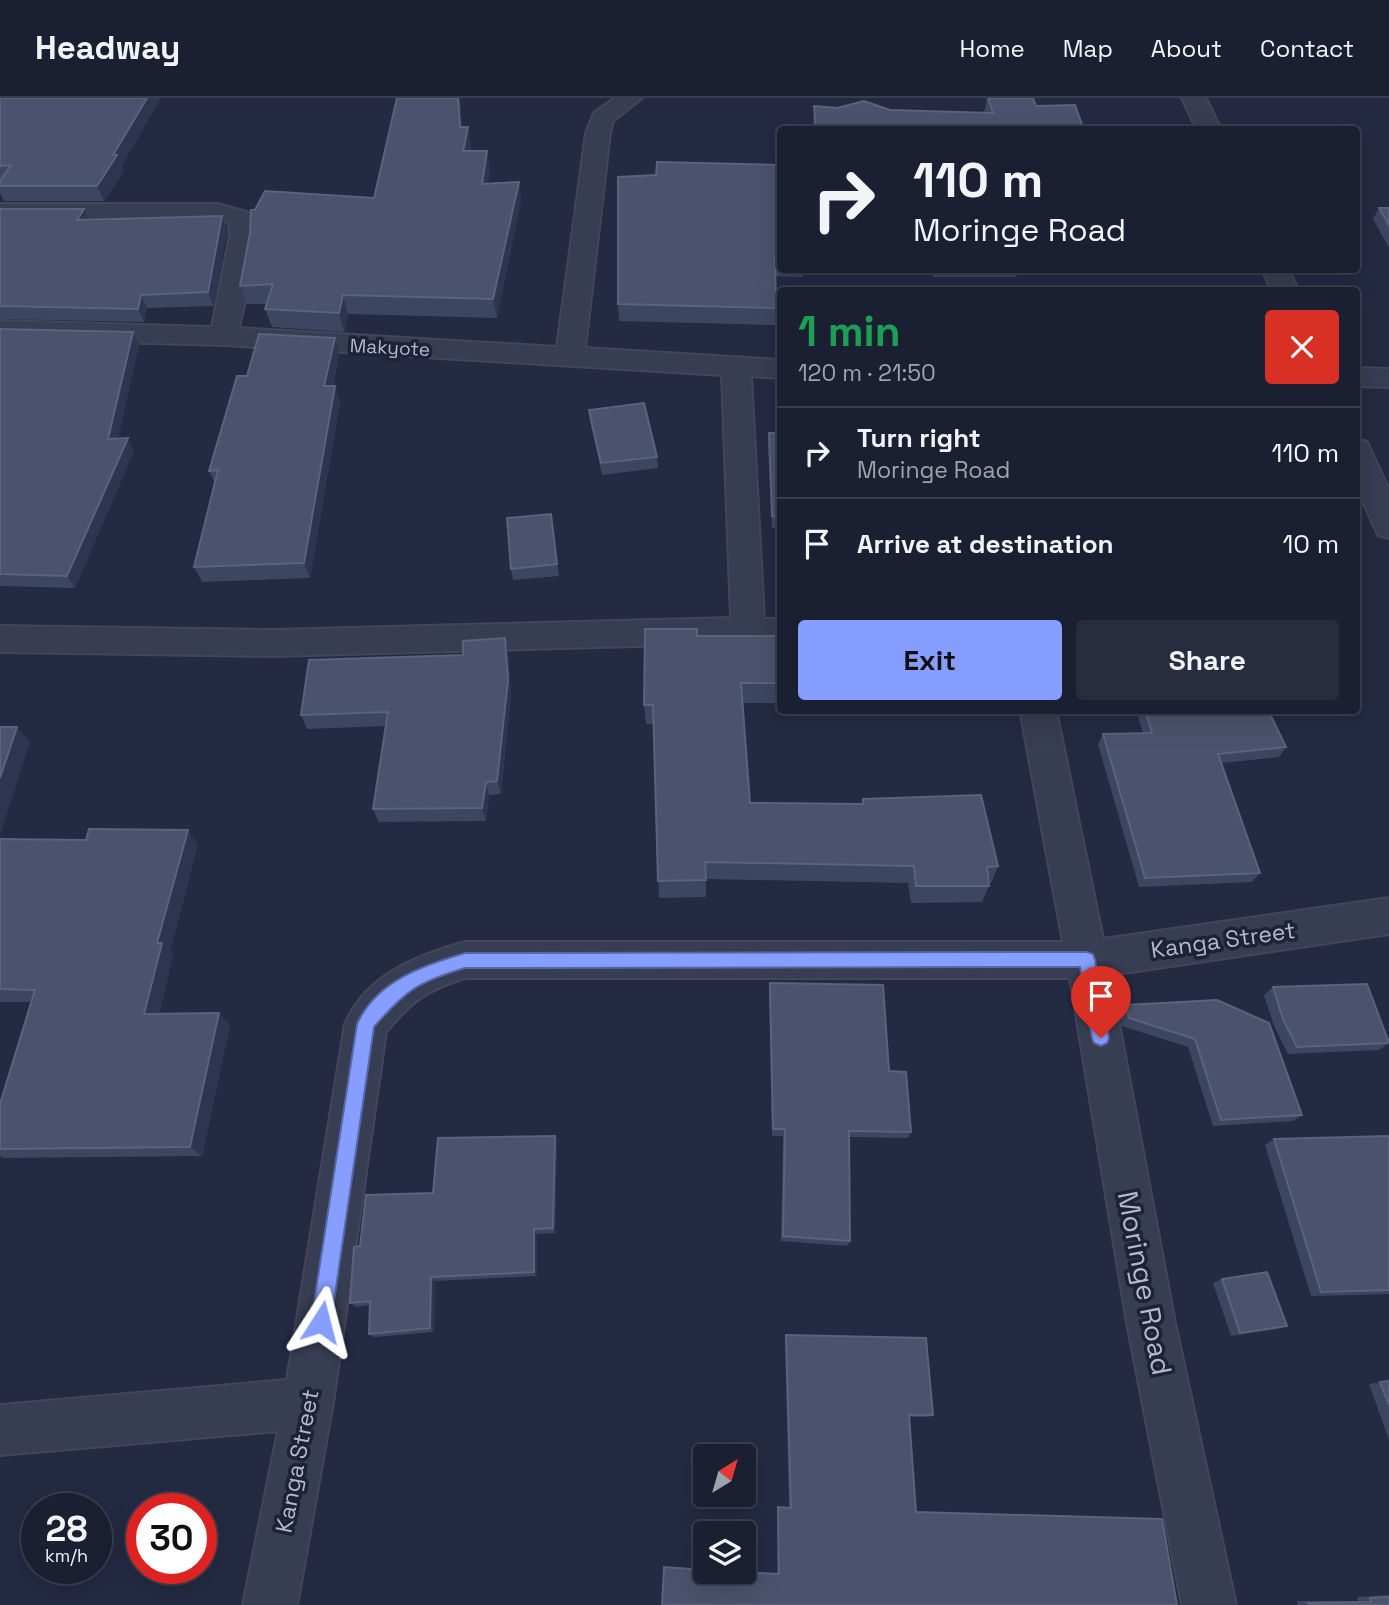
<!DOCTYPE html>
<html lang="en">
<head>
<meta charset="utf-8">
<style>
	:root { --surface:#1a2032; --page:#272d3e; --text:#f1f3f6; --muted:#9fa3ac; --line:#383e4d; --accent:#869eff }
	body { margin:0; font-family:"Space Grotesk",sans-serif; background:var(--page); color:var(--text); height:100vh; display:flex; flex-direction:column; font-size:26px; white-space:nowrap }
	* { box-sizing:border-box; margin:0 }
	p { font-size:23px; color:var(--muted) }
	.icon { flex:none; width:38px; height:38px; fill:none; stroke:currentColor; stroke-width:2; stroke-linecap:round; stroke-linejoin:round }
	.map { position:relative; flex:1; overflow:hidden }
	.side { position:absolute; left:777px; top:189px; width:583px; height:427px; display:flex; flex-direction:column; background:var(--surface); border-radius:7px; box-shadow:0 7px 28px #0002,0 0 0 2px var(--line) }
	.side>* { flex:none }
	.banner { position:absolute; left:777px; top:28px; width:583px; height:147px; border-radius:7px; box-shadow:0 7px 28px #0002,0 0 0 2px var(--line); background:#1a2032; color:var(--text); overflow:hidden }
	.needle { width:46px; rotate:37deg }
	.controls { position:absolute; left:693px; top:1346px; display:grid; gap:14px }
	.controls a { display:grid; place-items:center; width:63px; height:63px; border-radius:7px; background:var(--surface); box-shadow:0 7px 28px #0002,0 0 0 2px var(--line); font-size:35px }
	.speed { position:absolute; left:21px; top:1395px; display:flex; gap:14px; font-size:35px; font-weight:700; text-align:center }
	.speed>* { display:grid; place-content:center; width:91px; height:91px; border-radius:50%; background:var(--surface); box-shadow:0 7px 28px #0002,0 0 0 2px var(--line); line-height:1 }
	.speed small { font-size:18px; font-weight:400 }
	.speed .limit { border:10px solid #d22; background:#fff; color:#111 }
	.pin { position:absolute; display:grid; place-items:center; width:60px; height:60px; color:#fff; margin:-72px -30px; border-radius:50% 50% 50% 0; rotate:-45deg; box-shadow:0 0 7px #0007 }
	.pin .icon { rotate:45deg }
	.me { position:absolute; width:77px; margin:-38px; rotate:9deg; stroke-linejoin:round; filter:drop-shadow(0 0 5px #0008) }
	.turn { display:flex; align-items:center; gap:24px; height:147px; padding:0 21px; font-size:32px }
	.turn .icon { width:91px; height:91px; stroke-width:2.5 }
	.turn b { display:block; font-size:49px; line-height:60px }
	.round { display:grid; place-items:center; flex:none; width:74px; height:74px; border-radius:7px; background:var(--page) }
	.summary { display:flex; align-items:center; justify-content:space-between; height:119px; padding:0 21px }
	h1 { font-size:42px; font-weight:700; line-height:52px; color:#1e9e55 }
	.action { display:flex; gap:14px; margin-top:auto; padding:14px 21px }
	.action a { flex:1; height:80px; border-radius:7px; background:var(--accent); color:#111; font-size:28px; font-weight:700; line-height:80px; text-align:center }
	.action a+a { background:var(--page); color:var(--text) }
	ul { padding:0; list-style:none }
	li { display:flex; align-items:center; gap:21px; height:91px; padding:0 21px; border-top:2px solid var(--line) }
	li div { flex:1 }
	li b { display:block; font-size:26px }
	li em { font-style:normal }
	header { display:flex; align-items:center; gap:42px; box-sizing:border-box; height:98px; padding:0 35px; background:var(--surface); border-bottom:2px solid var(--line) }
	header strong { font-size:33px }
	nav { display:flex; gap:38px; margin-inline-start:auto; font-size:24px }
	.map>svg:first-child { display:block }
	.lines { fill:none; stroke-linecap:round; stroke-linejoin:round }
	.minor-casing { stroke:#41465b; stroke-width:4 }
	.minor { fill:#373d52; fill-rule:evenodd }
	.wall { fill:#3d4661 }
	.shaded-wall { fill:#2d3550 }
	.building { fill:#4a526d; stroke:#5a627c; stroke-width:2 }
	.route { fill:#869eff; stroke:#5767a6; stroke-width:2 }
	.labels { text-anchor:middle; stroke-width:7; stroke-linejoin:round; paint-order:stroke }
	.far-street-label { font-size:19px; fill:#b4b9cc; stroke:#1c2237 }
	.street-label { font-size:23px; fill:#b4b9cc; stroke:#1c2237 }
	.near-street-label { font-size:28px; fill:#b4b9cc; stroke:#1c2237 }
</style>
</head>
<body>
<header>
<strong>Headway</strong>
<nav><a>Home</a><a>Map</a><a>About</a><a>Contact</a></nav>
</header>
<div class="map">
<svg width="1389" height="1507" viewBox="0 0 1389 1507">
	<rect width="100%" height="100%" fill="#232a42"/>
	<g class="lines">
		<g class="minor-casing">
			<path id="minor" d="M615,0H642L613,23L610,35L585,250L780,262V280L751,278L764,521H780V547L712,546L274,558L0,554V528L274,532L731,520L722,277L224,247L0,241V223L212,229L230,137L229,125L218,122H0V106H218L250,115C264,135 244,204 239,230L557,249L586,35L594,15Z
				M1182,0H1206L1221,32H1197Z
				M1262,172H1288L1299,192H1272Z
				M1356,270L1389,271V289L1356,288Z
				M1356,341L1367,344L1389,392V440L1378,437L1356,388Z
				M1020,612H1056L1103,841L1389,800V836L1110,877L1175,1225L1236,1507H1182L1127,1225L1070,880H465C426,892 412,903 386,934L333,1305L297,1507H243L278,1333L0,1357V1307L287,1282L345,926C367,876 416,858 465,844H1063Z"/>
		</g>
		<use href="#minor" class="minor"/>
	</g>
	<path class="wall" d="M0,0L122,68L124,73L104,103H4L0,95Z
		M397,0H460L462,29L471,47L470,53L490,72L488,85L519,84L521,103L497,220L348,216L344,234L272,229L265,211L267,206H247L240,188L255,112L374,100Z
		M987,0H1033L1036,8L1084,32H813L814,8L984,15Z
		M780,67V172H803V179L776,178L775,227L619,223L618,206L656,77Z
		M1379,110H1389V150L1373,121Z
		M0,111H84L88,122L222,118L227,132L214,208L147,210L144,224L0,221Z
		M932,172H1018L1016,179H933Z
		M0,231L133,234L139,247L118,340L134,353L75,490L0,488Z
		M335,240L339,257L333,288L340,304L310,480L202,484L194,469L215,385L209,373L247,278Z
		M589,312L657,359L658,370L602,377L590,323Z
		M769,335H780V430H772L768,347Z
		M551,416L559,478L513,482L511,471Z
		M697,538H780V605H743L750,705L862,706L863,701L998,768L991,785H989V788L982,804L911,805L908,785L706,781V799L659,800L654,626H646L644,607Z
		M505,540L508,554L511,596L501,696L489,697L486,723L379,724L373,711L386,628L307,631L301,617L463,557Z
		M1136,612H1268L1286,649L1279,659L1222,665L1260,775L1252,784L1139,789L1098,646L1103,636L1143,635Z
		M0,741L198,746L170,854L173,858L159,916L230,927L202,1058L3,1060L0,1058V1006L31,904H0Z
		M770,885L889,973L911,1034L908,1040L849,1039L850,1143L847,1148L781,1143L783,1038H772L769,893Z
		M1273,889L1389,945L1379,952L1288,956L1274,928L1264,897Z
		M1217,902L1302,1017L1293,1023L1213,1028L1188,949L1122,928L1120,915L1126,907Z
		M555,1038L557,1044L555,1135L537,1136V1178L435,1183L434,1234L374,1239L369,1236L370,1207L356,1209L350,1205L360,1148L433,1095Z
		M1389,1038V1196L1311,1198L1265,1047L1274,1041Z
		M1222,1181L1287,1228L1277,1231L1231,1238L1213,1185Z
		M786,1237L926,1240L933,1317L929,1319H909L916,1414L1162,1421L1177,1507H662L664,1469L705,1471V1474L744,1473L777,1475V1410H789L785,1240Z
		M1389,1283V1342L1369,1286Z
		M1389,1497V1507H1297V1503H1358L1357,1499Z"/>
	<path class="shaded-wall" d="M147,0H161L122,68L124,73L104,103L97,88L113,57Z
		M458,0H460L463,47L460,29Z
		M468,29L471,47L467,72L463,53Z
		M487,53L490,72L485,104L482,86Z
		M519,84L521,103L497,220L493,201Z
		M84,111L90,125L77,122Z
		M222,118L227,132L214,208L208,194Z
		M141,197L147,210L144,224L138,211Z
		M343,197L348,216L344,234L339,215Z
		M133,234L139,247L115,354L108,341Z
		M335,240L339,257L329,304L324,288Z
		M335,288L340,304L310,480L304,465Z
		M128,340L134,353L75,490L67,478Z
		M505,540L508,554L511,596L501,696L497,683Z
		M17,629L30,644L0,738V680Z
		M486,684L489,697L486,723L482,710Z
		M188,732L198,746L170,854L173,858L156,928L144,916L157,845Z
		M219,915L230,927L202,1058L190,1049Z
		M555,1038L557,1044L555,1135L553,1130Z
		M534,1131L537,1136V1178L534,1174Z
		M431,1179L435,1183L434,1234L430,1230Z"/>
	<path class="building" d="M0,0H147L113,57H117L97,88H0V83L11,67L0,68Z
		M397,0H458L460,29H468L463,53H487L482,86L519,84L493,201L343,197L339,215L265,211L273,186L240,188L250,135L251,112H255L265,93L374,100Z
		M988,0H1033L1036,8L1075,7L1084,32H816L814,8L837,10L864,3L890,12L993,15Z
		M657,64L780,67V161H775L776,210L618,206V79L656,77Z
		M1379,110H1389V127Z
		M0,111H84L77,122L222,118L208,194L141,197L138,211L0,208Z
		M0,231L133,234L108,341L128,340L67,478L0,476Z
		M259,236L335,240L324,288H335L304,465L194,469L218,372L209,373L237,278H247Z
		M644,305L657,359L601,365L589,312Z
		M769,335H780V419L772,418Z
		M551,416L557,466L511,471L507,420Z
		M645,531H697V538H780V585H741L750,705L863,706V701L981,697L998,768L987,769L989,788H916L914,768L705,764L706,782L658,783L653,607H644Z
		M505,540L508,582L497,683L486,684L482,710L373,711L388,614L301,617L309,562L463,557V543Z
		M1145,612H1268L1286,649L1218,656L1260,775L1145,780L1103,636L1152,635Z
		M0,629H17L0,680Z
		M89,731L188,732L157,845H162L144,916L219,915L190,1049L0,1051V1006L35,892L0,891V741L86,742Z
		M770,885L883,887L889,973L906,974L911,1034L849,1033L850,1143L783,1138L785,1031H773Z
		M1367,886L1389,945L1297,949L1283,921L1273,889Z
		M1217,902L1269,925L1302,1017L1221,1022L1195,941L1129,920L1126,907Z
		M555,1038L553,1130L534,1131V1174L431,1179L430,1230L369,1236L370,1203L350,1205L354,1149L360,1148L366,1097L433,1095L438,1040Z
		M1389,1038V1192L1321,1194L1274,1041Z
		M1267,1174L1287,1228L1240,1235L1222,1181Z
		M786,1237L926,1240L933,1317H909L916,1414L1162,1421L1177,1507H662L664,1469L705,1472V1474H735L779,1476L778,1409L791,1410Z
		M1389,1283V1307L1380,1284Z
		M1389,1499V1507H1309L1308,1505L1371,1504L1370,1500Z"/>
	<path class="route" d="M1087,854L1093,856L1095,862L1109,940L1107,945L1101,948L1094,945L1092,940L1080,869L465,870C418,884 406,892 374,929L331,1224L328,1231L321,1234L314,1231L311,1224L357,926C376,883 424,867 465,855Z"/>
	<g class="labels">
		<g class="far-street-label">
			<text transform="translate(390 249) rotate(3)" y="7">Makyote</text>
		</g>
		<g class="street-label">
			<text transform="translate(1223 842) rotate(-8)" y="8">Kanga Street</text>
			<text transform="translate(297 1363) rotate(-79)" y="8">Kanga Street</text>
		</g>
		<g class="near-street-label">
			<text transform="translate(1145 1185) rotate(79)" y="10">Moringe Road</text>
		</g>
	</g>
</svg>
<div class="controls">
<a><svg class="needle" viewBox="-14 -14 28 28"><path d="M0-13l5 13h-10z" fill="#e53935"/><path d="M0 13l5-13h-10z" fill="#9fa3ac"/></svg></a>
<a><svg class="icon" aria-label="layers" viewBox="0 0 24 24"><path d="M12 4l9 5-9 5-9-5zM3 14l9 5 9-5"/></svg></a>
</div>
<div class="speed"><div>28<small>km/h</small></div><div class="limit">30</div></div>
<div class="pin" style="left:1101px;top:940px;background:#d93025"><svg class="icon" aria-label="arrive" viewBox="0 0 24 24"><path d="M6 21V4h12l-3 4 3 4H6"/></svg></div>
<svg class="me" style="left:321px;top:1224px" viewBox="-20 -20 40 40"><path d="M0-17L14 15 0 8-14 15z" fill="#869eff" stroke="#fff" stroke-width="4"/></svg>
<div class="banner">
<div class="turn"><svg class="icon" aria-label="right" viewBox="0 0 24 24"><path d="M7 20v-9h11M14 6l5 5-5 5"/></svg><div><b>110 m</b>Moringe Road</div></div>
</div>
<section class="side">
<div class="summary"><div><h1>1 min</h1><p>120 m · 21:50</p></div><a class="round" style="background:#d93025;color:#fff"><svg class="icon" aria-label="close" viewBox="0 0 24 24"><path d="M6 6l12 12M18 6L6 18"/></svg></a></div>
<ul>
<li><svg class="icon" aria-label="right" viewBox="0 0 24 24"><path d="M7 20v-9h11M14 6l5 5-5 5"/></svg><div><b>Turn right</b><p>Moringe Road</p></div><em>110 m</em></li>
<li><svg class="icon" aria-label="arrive" viewBox="0 0 24 24"><path d="M6 21V4h12l-3 4 3 4H6"/></svg><div><b>Arrive at destination</b></div><em>10 m</em></li>
</ul>
<div class="action"><a>Exit</a><a>Share</a></div>
</section>
</div>
</body>
</html>
